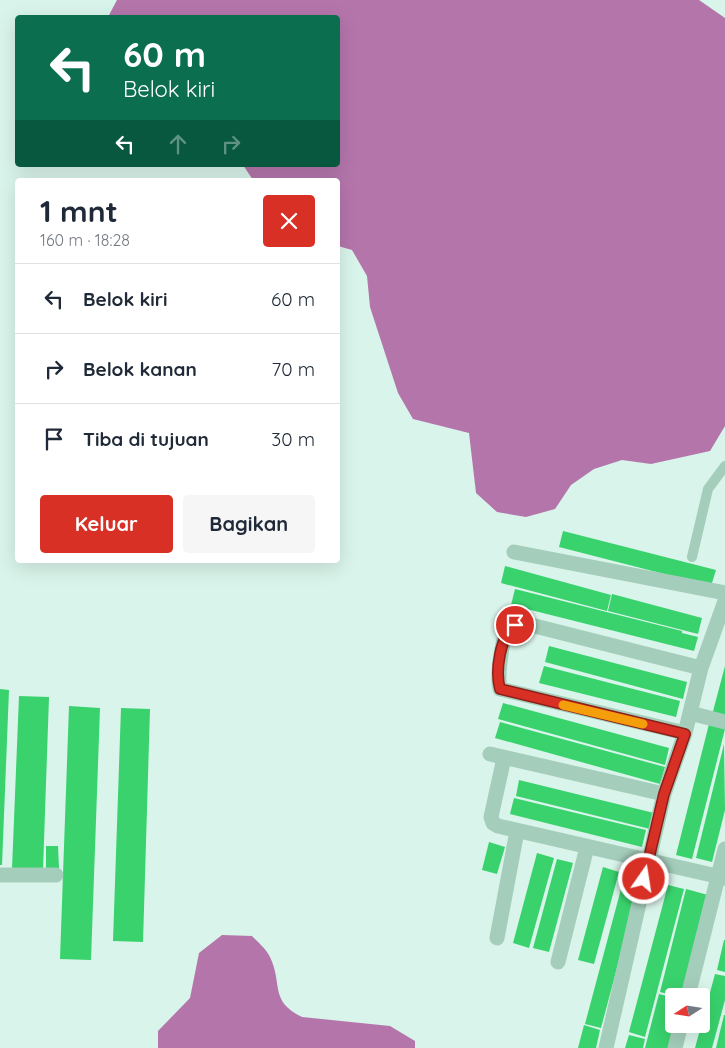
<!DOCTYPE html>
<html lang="id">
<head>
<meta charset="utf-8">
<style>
	:root { --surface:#fff; --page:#f6f6f7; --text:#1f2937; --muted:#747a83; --line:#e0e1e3; --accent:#d93025 }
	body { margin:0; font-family:Quicksand,sans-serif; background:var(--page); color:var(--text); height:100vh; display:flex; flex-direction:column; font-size:19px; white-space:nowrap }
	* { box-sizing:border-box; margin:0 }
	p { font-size:16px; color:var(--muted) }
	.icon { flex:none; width:28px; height:28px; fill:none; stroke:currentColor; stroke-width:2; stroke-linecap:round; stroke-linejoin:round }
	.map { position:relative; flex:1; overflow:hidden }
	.sheet { position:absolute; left:15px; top:178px; width:325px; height:385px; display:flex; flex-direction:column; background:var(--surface); border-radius:5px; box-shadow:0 5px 20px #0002 }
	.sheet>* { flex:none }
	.top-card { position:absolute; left:15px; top:15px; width:325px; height:152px; border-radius:5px; box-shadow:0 5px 20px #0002; background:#0b6e4f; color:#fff; overflow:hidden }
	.needle { width:32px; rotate:258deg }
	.controls { position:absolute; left:665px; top:988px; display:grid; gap:10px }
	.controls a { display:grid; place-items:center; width:45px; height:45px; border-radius:5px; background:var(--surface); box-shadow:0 5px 20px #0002; font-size:25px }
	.pin { position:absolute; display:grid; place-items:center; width:42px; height:42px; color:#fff; margin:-21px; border:2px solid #fff; border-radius:50%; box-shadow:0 1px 5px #0007 }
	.me { position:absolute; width:55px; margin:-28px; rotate:13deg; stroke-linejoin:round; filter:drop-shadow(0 0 4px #0008) }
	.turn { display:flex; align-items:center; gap:18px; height:105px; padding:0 25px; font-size:22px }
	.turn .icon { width:65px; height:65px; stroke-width:2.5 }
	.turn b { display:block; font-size:35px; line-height:42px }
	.lanes { display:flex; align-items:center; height:48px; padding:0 25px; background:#0003; justify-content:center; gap:25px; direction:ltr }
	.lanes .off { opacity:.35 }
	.round { display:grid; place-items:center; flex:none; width:52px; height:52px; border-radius:5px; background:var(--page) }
	.headline { display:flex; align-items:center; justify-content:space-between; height:85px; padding:0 25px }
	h1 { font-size:30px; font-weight:700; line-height:38px }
	.action { display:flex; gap:10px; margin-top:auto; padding:10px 25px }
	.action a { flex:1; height:58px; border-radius:5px; background:var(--accent); color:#fff; font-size:20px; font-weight:700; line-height:58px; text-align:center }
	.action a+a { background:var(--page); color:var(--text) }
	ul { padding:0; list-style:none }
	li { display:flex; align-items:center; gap:15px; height:70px; padding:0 25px; border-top:1px solid var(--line) }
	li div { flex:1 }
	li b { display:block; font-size:19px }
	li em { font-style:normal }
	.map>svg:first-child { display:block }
	.water { fill:#b475ab }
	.building { fill:#39d26d }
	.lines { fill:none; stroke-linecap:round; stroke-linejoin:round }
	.lane { stroke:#a4cdbb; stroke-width:10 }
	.street { stroke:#a4cdbb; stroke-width:15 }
	.route-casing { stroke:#8d1f18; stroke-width:12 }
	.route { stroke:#d93025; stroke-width:9 }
	.slow { stroke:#f59e0b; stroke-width:9 }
</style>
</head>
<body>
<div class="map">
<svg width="725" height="1048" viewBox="0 0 725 1048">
	<rect width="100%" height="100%" fill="#d9f4ea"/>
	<path class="water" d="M117,0H699L725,18V426L710,451L651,464L622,460L594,469L571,485L555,509L526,517L497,512L476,493L469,433L413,419L398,393L370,307L367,276L352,250L338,246V180H253L243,165H338V18L108,17Z
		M222,935L252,936C258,942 267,950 270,957C283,984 269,1001 302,1017L390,1026L415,1041V1048H158V1031L190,998L199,953Z"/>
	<path class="building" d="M563,531L716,570L711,586L559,547Z
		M505,566L611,595L607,611L501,583Z
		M515,589L682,631V633L698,637L694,651L511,605Z
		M612,594L702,618L698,634L608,611Z
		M549,646L687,682L683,699L545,662Z
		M544,666L680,701L676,717L539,683Z
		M725,666V718L712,715Z
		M0,689L9,690L2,865H0Z
		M19,696L49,697L43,870L12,869Z
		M503,703L669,748L665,765L498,719Z
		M69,706L100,708L91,960L60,959Z
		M121,708L150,709L143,942L113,941Z
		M710,720L725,724V729L692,859L676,855Z
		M500,722L665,767L660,784L495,738Z
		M724,744L725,810L712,862L696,858Z
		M519,780L654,813L650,829L516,796Z
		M514,798L646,830L642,847L510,814Z
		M489,842L505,847L497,874L482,870Z
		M46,846H58L59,868H46Z
		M537,853L554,858L529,948L513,943Z
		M557,859L573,863L549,952L533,948Z
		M603,867L619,872L594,964L578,960Z
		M625,874L641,878L601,1028L585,1024Z
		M668,885L684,889L645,1037L629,1032Z
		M686,889L708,895L683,996H676L660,992Z
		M724,940H725V972L717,970Z
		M715,974L725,976V1000L715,1037L712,1048H695Z
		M659,994L674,998V1024L669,1048H645Z
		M725,1015V1048H716L724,1015Z
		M584,1025L600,1030L596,1048H578Z
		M629,1035L645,1039L643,1048H625Z"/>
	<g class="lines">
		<path class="lane" d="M692,557L708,489L725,466"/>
		<path class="street" d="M514,552L725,593
			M690,713L725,722
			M685,733L500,689C497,677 501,639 509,629C512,625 518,624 523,623L701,668
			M490,754L664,794
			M504,758L491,817L493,823L498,826L725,878
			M0,875H56
			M497,938L517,831
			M558,962L587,847
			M688,996L725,849
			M606,1048L664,794L685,733L701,668L725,601
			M675,1048L681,1024"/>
	</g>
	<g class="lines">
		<g class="route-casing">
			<path id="route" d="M515,625C500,636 495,671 500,689L685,734L664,794L644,879"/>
		</g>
		<use href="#route" class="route"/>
		<path class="slow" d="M563,705L643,724"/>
	</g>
</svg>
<div class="controls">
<a><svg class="needle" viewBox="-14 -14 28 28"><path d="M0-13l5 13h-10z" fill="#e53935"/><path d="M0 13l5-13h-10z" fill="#747a83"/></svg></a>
</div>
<div class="pin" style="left:515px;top:625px;background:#d93025"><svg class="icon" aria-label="arrive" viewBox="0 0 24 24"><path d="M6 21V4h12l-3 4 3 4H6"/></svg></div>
<svg class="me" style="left:644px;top:879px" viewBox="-20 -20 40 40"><circle r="17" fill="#d93025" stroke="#fff" stroke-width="3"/><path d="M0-11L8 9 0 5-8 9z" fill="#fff"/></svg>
<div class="top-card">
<div class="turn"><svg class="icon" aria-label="left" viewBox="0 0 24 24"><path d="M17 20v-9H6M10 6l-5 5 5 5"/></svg><div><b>60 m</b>Belok kiri</div></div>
<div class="lanes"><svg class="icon" aria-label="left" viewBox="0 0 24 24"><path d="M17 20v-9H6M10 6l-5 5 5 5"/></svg><svg class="icon off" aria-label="ahead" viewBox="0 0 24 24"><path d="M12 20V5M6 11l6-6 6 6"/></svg><svg class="icon off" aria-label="right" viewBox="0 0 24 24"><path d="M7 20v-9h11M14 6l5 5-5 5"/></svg></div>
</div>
<section class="sheet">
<div class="headline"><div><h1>1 mnt</h1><p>160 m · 18:28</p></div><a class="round" style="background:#d93025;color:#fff"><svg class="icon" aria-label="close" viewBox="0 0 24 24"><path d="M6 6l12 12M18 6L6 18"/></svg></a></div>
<ul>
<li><svg class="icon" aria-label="left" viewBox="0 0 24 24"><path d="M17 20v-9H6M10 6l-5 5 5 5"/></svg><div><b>Belok kiri</b></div><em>60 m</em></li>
<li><svg class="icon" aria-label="right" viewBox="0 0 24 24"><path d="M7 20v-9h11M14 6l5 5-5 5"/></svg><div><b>Belok kanan</b></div><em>70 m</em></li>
<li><svg class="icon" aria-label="arrive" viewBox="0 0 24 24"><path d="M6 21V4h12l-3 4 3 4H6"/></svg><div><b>Tiba di tujuan</b></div><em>30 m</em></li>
</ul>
<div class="action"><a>Keluar</a><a>Bagikan</a></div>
</section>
</div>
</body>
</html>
